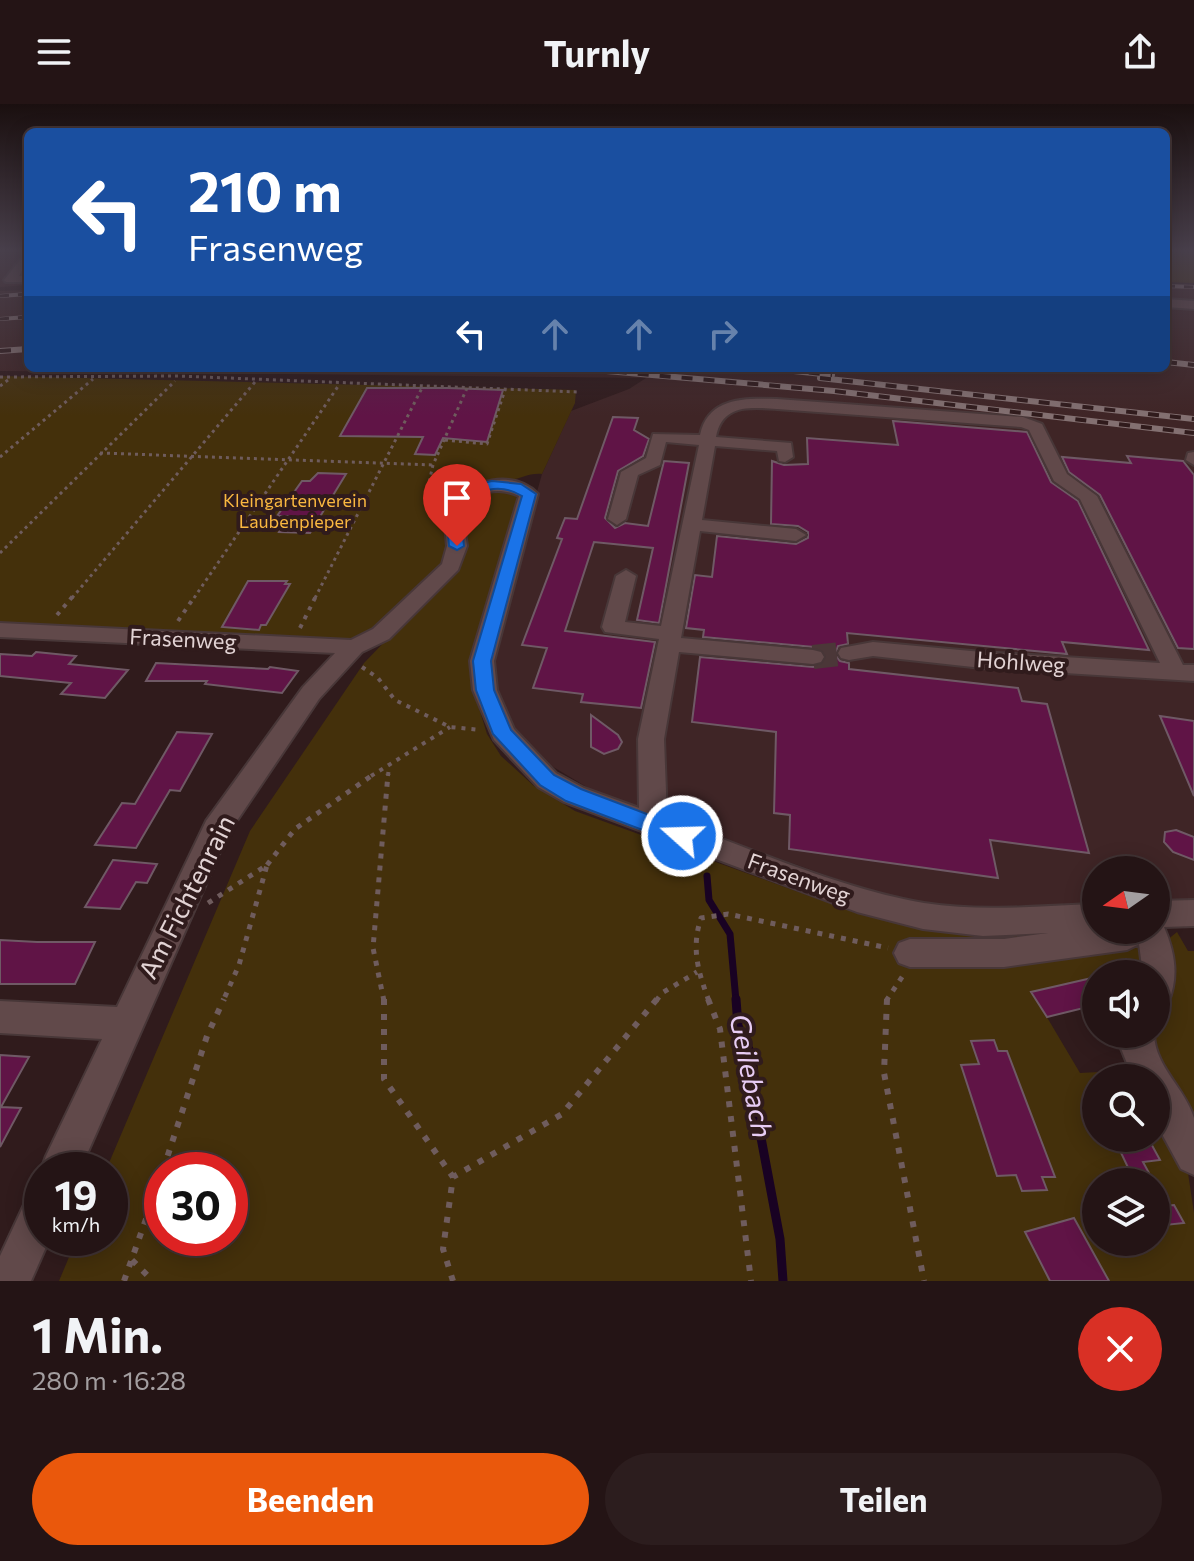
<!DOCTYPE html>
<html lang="de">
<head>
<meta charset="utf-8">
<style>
	:root { --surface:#241415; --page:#2c1d1e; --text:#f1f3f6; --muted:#a39ea0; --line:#413334; --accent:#ea580c }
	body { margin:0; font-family:Commissioner,sans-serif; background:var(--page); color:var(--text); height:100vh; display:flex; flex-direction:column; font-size:30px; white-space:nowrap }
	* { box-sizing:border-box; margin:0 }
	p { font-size:26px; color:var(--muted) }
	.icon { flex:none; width:44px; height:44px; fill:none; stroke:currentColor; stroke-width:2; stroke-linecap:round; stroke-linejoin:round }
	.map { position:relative; height:1177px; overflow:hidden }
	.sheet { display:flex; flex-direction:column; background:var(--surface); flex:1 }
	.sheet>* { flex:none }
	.hud { position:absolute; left:24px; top:24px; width:1146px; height:244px; border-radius:12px; box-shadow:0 4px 20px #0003,0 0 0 2px var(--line); background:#1a4fa0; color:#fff; overflow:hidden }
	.needle { width:52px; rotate:256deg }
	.buttons { position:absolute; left:1082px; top:752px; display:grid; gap:16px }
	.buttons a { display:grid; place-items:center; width:88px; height:88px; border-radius:50%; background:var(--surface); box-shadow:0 4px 20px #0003,0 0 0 2px var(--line); font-size:40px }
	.speed { position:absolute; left:24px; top:1048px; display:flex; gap:16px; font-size:40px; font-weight:700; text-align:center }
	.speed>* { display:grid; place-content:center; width:104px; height:104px; border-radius:50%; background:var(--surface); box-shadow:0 4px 20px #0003,0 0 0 2px var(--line); line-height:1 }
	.speed small { font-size:20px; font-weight:400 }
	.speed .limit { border:12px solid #d22; background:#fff; color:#111 }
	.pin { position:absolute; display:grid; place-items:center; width:68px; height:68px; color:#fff; margin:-82px -34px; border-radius:50% 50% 50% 0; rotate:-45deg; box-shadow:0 0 8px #0007 }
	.pin .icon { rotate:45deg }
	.me { position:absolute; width:88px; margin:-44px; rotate:290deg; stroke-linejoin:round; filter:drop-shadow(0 0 6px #0008) }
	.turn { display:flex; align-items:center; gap:28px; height:168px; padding:0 32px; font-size:36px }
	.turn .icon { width:104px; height:104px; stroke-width:2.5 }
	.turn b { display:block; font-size:56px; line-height:68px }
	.lanes { display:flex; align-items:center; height:76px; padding:0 32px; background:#0003; justify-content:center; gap:40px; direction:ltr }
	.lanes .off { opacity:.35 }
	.round { display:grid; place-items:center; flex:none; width:84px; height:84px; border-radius:42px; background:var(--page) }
	.headline { display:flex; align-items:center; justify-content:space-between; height:136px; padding:0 32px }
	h1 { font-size:48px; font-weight:700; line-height:60px }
	.button { display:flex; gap:16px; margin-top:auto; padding:16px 32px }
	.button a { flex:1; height:92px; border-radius:48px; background:var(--accent); color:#fff; font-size:32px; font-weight:700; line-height:92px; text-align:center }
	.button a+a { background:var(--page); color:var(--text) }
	header { display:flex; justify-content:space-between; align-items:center; height:104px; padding:0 32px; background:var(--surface); font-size:36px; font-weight:700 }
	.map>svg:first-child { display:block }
	.built { fill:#3f2526 }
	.green { fill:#44300b; fill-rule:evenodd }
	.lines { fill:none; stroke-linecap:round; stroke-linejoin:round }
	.stream-far1 { stroke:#190223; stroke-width:7 }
	.stream { stroke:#190223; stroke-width:9 }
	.building { fill:#601446; stroke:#6f5965; stroke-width:2 }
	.minor-tunnel { stroke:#4b3738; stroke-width:24; stroke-dasharray:24 12; stroke-linecap:butt }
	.minor-casing { stroke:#483738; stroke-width:4 }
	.path-far3 { stroke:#6f5c5d; stroke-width:3; stroke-dasharray:3 4; stroke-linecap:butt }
	.path-far2 { stroke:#6f5c5d; stroke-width:4; stroke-dasharray:4 6; stroke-linecap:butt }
	.path-far1 { stroke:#6f5c5d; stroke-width:5; stroke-dasharray:5 7; stroke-linecap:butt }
	.path { stroke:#6f5c5d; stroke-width:6; stroke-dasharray:6 9; stroke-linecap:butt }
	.minor { fill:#61494a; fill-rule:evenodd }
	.rail-far1-casing { stroke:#837071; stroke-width:4 }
	.rail-casing { stroke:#837071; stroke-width:6 }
	.rail-far1 { stroke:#301b1c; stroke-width:3; stroke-dasharray:9; stroke-linecap:butt }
	.rail { stroke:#301b1c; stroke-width:4; stroke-dasharray:11; stroke-linecap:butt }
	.route { fill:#1a73e8; stroke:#114b97; stroke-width:2 }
	.labels { text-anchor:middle; stroke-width:8; stroke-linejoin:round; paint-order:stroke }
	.far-park-label { font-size:18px; fill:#fab840; stroke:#301b1c }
	.street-label { font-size:22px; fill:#e2d3d4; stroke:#301b1c }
	.near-street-label { font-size:26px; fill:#e2d3d4; stroke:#301b1c }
	.near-water-label { font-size:28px; font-style:italic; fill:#e7ccf4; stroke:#301b1c }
</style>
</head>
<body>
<header><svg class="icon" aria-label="menu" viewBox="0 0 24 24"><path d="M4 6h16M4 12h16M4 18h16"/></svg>Turnly<svg class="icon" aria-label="share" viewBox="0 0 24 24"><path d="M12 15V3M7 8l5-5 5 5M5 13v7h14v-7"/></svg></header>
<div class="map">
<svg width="1194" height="1177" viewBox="0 0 1194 1177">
	<rect width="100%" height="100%" fill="#301b1c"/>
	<path class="built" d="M0,147H28V181L0,183Z
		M1166,180L1194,181V795L1156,797V766H1096V799L982,803L923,799L865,785L600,691L530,649L496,593L490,554L542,370L571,307L629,285L646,274L0,267V187L28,186V264H1166Z"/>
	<path class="green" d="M1166,147H1194V179L1166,178Z
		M0,272L576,286L575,299L542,370C528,369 523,374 511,376C488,380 469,378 449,392L441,389L433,395L442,400L447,444L442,460L373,528L346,537L0,519Z
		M489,386L512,387L520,399L472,554L474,588L487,630L501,652L534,682L575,707L862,811L916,824L968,830L1055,829L1139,836L1148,870H1096V873L1032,888L1080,969L1099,968L1102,974H1096V1034H1156V1007L1182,1051L1188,1069L1194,1109V1177H59L77,1134H110V1066H106L250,727L364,559L457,463L459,403L469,391ZM162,1066H230V1134H162ZM1096,1078H1156V1138H1096Z
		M1177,828L1188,847H1194V1024L1148,930H1156C1156,911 1167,900 1170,882C1172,868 1167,851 1166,837Z"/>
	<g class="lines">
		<path class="stream-far1" d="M707,772L709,796L730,830L736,897"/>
		<path class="stream" d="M736,895L738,922L752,952L759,1023L780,1135L783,1177"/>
	</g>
	<path class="building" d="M367,284H448L503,286L487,338L443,334L435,351L415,350L423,333L340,332Z
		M613,313L638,314L634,326L649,335L643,352L618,367L605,414L615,424L625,419L648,422L664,357L689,359L659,519L637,516L653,444L594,438L565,527L655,538L641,604L581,598L583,590L533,584L547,544L522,541L562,435L557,434L565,414L577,415Z
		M893,317L1027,328L1051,378L1078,397L1149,546L1062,538L1067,550L847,529L848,540L838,542L835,551L840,557L849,559V565L1018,584L1022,597L1047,600L1089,749L990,736L998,774L789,745L790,711L774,709L776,628L692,618L700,553L813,563L822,561L827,555L824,546L814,543L703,533L704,526L686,524L695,471L712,473L717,432L796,440L808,434V428L798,422L771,420L772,357L784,361L808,360L807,334L898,341Z
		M1127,352L1183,357L1194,371V545L1178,544L1100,391L1069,368L1062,353L1131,359Z
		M318,369L346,370L310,429L279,428L288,412H277L302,377H310Z
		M248,477H287L285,480H290L266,521H261L259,526L222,523Z
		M36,548L76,552L69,560L128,566L105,594L61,590L71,579L0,572V550L32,552Z
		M156,559L268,565L270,563L298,567L282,589L205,580L207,577H146Z
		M591,611L618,631L622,638L618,645L604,650L591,643Z
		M1160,612L1194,617V692Z
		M177,628L212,630L180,687L170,686L136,744L95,741L122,699L135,700Z
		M1176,726L1194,733V756L1173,748L1164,738L1165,728Z
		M113,756L157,760L147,779L136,778L120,805L85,803Z
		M0,836L37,838H95L75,880H0Z
		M1096,873V901L1047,913L1031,888Z
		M994,936L998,947H1007L1055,1073H1042L1047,1086L1022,1087L1016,1071L997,1072L961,961L979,960L971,937Z
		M0,951L29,953L1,1003L21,1004L0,1043Z
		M1114,1034H1148L1160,1056L1143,1058L1149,1069L1132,1072Z
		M1174,1101L1184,1119L1156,1122V1103Z
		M1074,1114L1109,1177H1050L1025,1128Z"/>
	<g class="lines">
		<path class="minor-tunnel" d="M813,553L849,549"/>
		<g class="minor-casing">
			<path id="minor" d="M20,156H28L19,172H28V178H6L4,176Z
				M1166,195L1194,197V205L1166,203Z
				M777,295L1023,313L1042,320L1067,370L1097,392L1183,561H1194V577L982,564L873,552L849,556L841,554L838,549L841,544L873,538L982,548L1160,559L1080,395L1054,377L1029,326L1021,323L777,305C750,303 722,300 716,333L791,339L793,353L785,358L779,357L777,347L715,342L702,416L796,425L806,431L796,437L700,427L681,534L813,546L821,548L824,553L821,558L813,560L679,548L664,635L667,714C746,743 842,785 924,799C981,808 1039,802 1096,800V826H1156V797L1194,796V822L1164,823C1175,849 1179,873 1168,899L1156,904V870H1143L1139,840L1127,846L1004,863H910L899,859L894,849L899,839L910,835H1004L1048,829L983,832L923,825L857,808L564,698L538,683L494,636L473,586L470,557L519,392C498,382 480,388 461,401L467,442L458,466L389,535L362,548L319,595L228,730L80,1066H42V1069L41,1066L46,1052L102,935L0,929V897L117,903L206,717L303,583L335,549L0,533V519L351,536L373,525L442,460L447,442L443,399L446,395C471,378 513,364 538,390L494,557L497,586L514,625L556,669L584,684L639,704L638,635L659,535L605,528L602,523L616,472L626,466L636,472L625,518L661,522L699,341L666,338L660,361L638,371L626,415L617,421L608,415L621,368L646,354L653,330L700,331C708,293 745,294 777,295Z
				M1194,348V361L1186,356L1188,349Z
				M1120,930H1154C1155,963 1185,984 1194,1014C1194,1030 1194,1054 1194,1071L1181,1065L1156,1019V974H1133L1120,942Z
				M42,1086V1134H50L31,1177H0V1152L28,1092Z"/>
		</g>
		<path class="path-far3" d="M0,273L178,272L578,288
			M0,282L8,276
			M445,336L487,340L505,286
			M100,349L433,361
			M0,353L93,275
			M437,392L427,387L433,361L467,284
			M0,449L175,277
			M72,494L255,278
			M194,494L339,281
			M315,494L422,284"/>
		<path class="path-far2" d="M57,511L73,492
			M178,517L195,492
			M300,524L316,492
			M362,563L378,574L395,596L450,623L481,626
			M371,672L450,623
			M388,672L389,662"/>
		<path class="path-far1" d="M267,761L295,725L374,670
			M208,799L267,761L239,861L223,897
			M384,897L373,844L388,670
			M656,897L662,889L697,868
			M709,897C698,868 691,844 701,814L728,810L888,844
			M886,897L904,870"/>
		<path class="path" d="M384,895V975L453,1073
			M708,895L720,925L751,1177
			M887,895L884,969L924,1177
			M163,1066L207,932L224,895
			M132,1156L153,1177
			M124,1177L162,1070
			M453,1177L443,1145L453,1073L562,1010L657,895"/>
		<use href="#minor" class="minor"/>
		<g class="rail-far1-casing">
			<path id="rail-far1" d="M1166,182L1194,183
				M0,192L28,190
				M0,215L28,213"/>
		</g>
		<g class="rail-casing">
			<path id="rail" d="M0,247L28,245
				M1166,258L1194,261
				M572,264L834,287L1194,329
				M765,264L832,271
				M820,274L1194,315"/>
		</g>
		<use href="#rail-far1" class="rail-far1"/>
		<use href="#rail" class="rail"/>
	</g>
	<linearGradient id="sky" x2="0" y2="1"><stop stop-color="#1a0f0f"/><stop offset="0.47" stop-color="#483f4b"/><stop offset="1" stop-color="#483f4b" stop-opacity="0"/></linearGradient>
	<rect width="1194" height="312" fill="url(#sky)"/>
	<path class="route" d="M492,377L521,380L536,390L491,557L494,586L511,626L554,671L581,685L689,726L693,732L689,738L682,741L674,738L566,697L540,681L493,630L476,586L473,557L522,392C500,378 478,386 459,400L464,442L457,446L449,442L445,399L465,383Z"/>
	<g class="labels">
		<g class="far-park-label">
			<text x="295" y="403">Kleingartenverein<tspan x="295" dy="21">Laubenpieper</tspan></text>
		</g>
		<g class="street-label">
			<text transform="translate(183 535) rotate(3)" y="8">Frasenweg</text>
			<text transform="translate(1021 558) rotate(4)" y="8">Hohlweg</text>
			<text transform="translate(799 774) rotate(20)" y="8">Frasenweg</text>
		</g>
		<g class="near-street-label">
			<text transform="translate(187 793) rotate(-63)" y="9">Am Fichtenrain</text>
		</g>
		<g class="near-water-label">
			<text transform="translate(751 972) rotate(79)" y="10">Geilebach</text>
		</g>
	</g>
</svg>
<div class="buttons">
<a><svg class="needle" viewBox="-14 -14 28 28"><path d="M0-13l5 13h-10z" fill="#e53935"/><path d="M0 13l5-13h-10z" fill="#a39ea0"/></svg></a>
<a><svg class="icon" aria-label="sound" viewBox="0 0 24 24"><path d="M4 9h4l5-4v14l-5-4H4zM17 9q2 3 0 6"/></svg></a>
<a><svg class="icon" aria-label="search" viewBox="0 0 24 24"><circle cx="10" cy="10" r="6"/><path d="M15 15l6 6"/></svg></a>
<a><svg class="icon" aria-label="layers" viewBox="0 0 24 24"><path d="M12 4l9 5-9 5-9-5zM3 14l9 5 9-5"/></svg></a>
</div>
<div class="speed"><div>19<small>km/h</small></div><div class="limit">30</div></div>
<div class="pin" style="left:457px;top:442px;background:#d93025"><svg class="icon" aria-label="arrive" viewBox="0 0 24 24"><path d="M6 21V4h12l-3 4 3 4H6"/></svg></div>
<svg class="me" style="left:682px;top:732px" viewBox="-20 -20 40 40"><circle r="17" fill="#1a73e8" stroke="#fff" stroke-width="3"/><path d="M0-11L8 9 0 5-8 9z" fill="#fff"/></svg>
<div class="hud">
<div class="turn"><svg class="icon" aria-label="left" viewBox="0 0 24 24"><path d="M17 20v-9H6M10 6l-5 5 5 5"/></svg><div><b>210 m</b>Frasenweg</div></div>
<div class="lanes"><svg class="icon" aria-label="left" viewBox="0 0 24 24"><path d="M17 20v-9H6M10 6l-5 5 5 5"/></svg><svg class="icon off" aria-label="ahead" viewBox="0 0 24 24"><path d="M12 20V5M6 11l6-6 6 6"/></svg><svg class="icon off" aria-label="ahead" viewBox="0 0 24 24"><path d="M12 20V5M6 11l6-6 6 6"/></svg><svg class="icon off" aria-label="right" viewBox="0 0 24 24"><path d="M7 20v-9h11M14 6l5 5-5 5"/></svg></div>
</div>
</div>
<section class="sheet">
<div class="headline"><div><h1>1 Min.</h1><p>280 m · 16:28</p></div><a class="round" style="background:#d93025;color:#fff"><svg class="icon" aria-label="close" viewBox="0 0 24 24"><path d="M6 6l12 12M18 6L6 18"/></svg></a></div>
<div class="button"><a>Beenden</a><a>Teilen</a></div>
</section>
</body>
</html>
